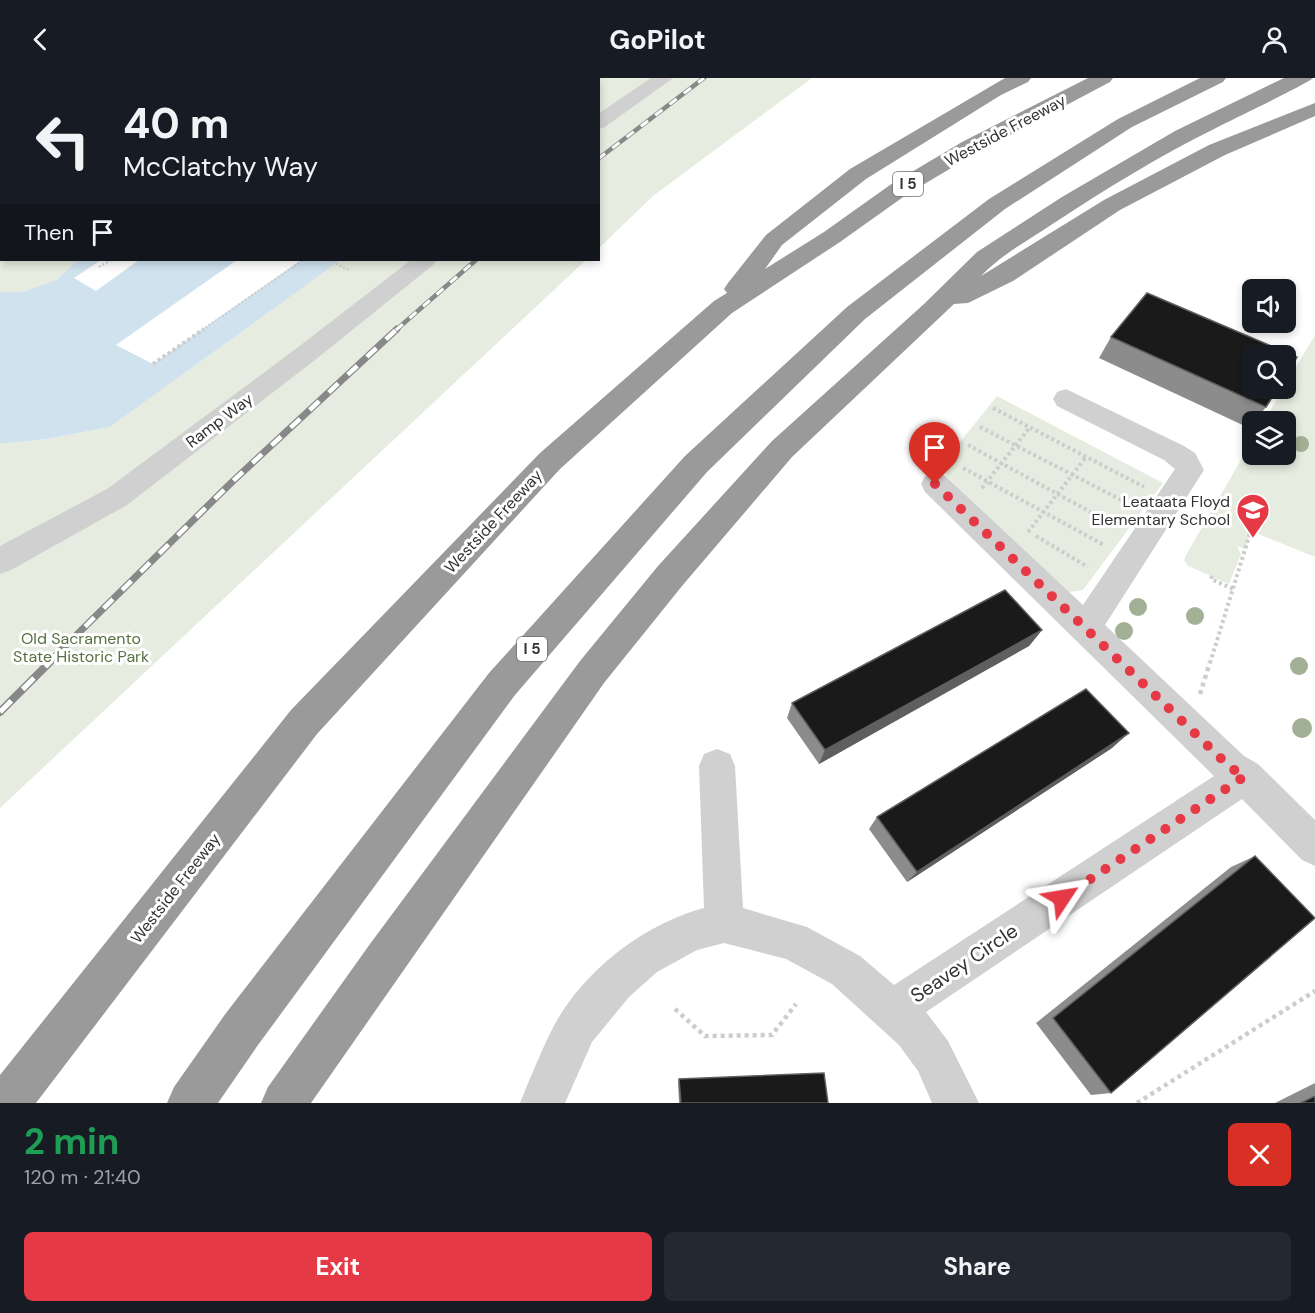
<!DOCTYPE html>
<html lang="en">
<head>
<meta charset="utf-8">
<style>
	:root { --surface:#171b24; --page:#242831; --text:#f1f3f6; --muted:#9ea1a6; --accent:#e63946 }
	body { margin:0; font-family:"DM Sans",sans-serif; background:var(--page); color:var(--text); height:100vh; display:flex; flex-direction:column; font-size:22px; white-space:nowrap }
	* { box-sizing:border-box; margin:0 }
	p { font-size:20px; color:var(--muted) }
	.icon { flex:none; width:33px; height:33px; fill:none; stroke:currentColor; stroke-width:2; stroke-linecap:round; stroke-linejoin:round }
	.map { position:relative; height:1025px; overflow:hidden }
	.details { display:flex; flex-direction:column; background:var(--surface); flex:1 }
	.details>* { flex:none }
	.top-card { position:absolute; left:0px; top:0px; width:600px; height:183px; box-shadow:0 3px 9px #0003; background:#171b24; color:var(--text); overflow:hidden }
	.buttons { position:absolute; left:1242px; top:201px; display:grid; gap:12px }
	.buttons a { display:grid; place-items:center; width:54px; height:54px; border-radius:9px; background:var(--surface); box-shadow:0 3px 9px #0003; font-size:30px }
	.pin { position:absolute; display:grid; place-items:center; width:51px; height:51px; color:#fff; margin:-62px -26px; border-radius:50% 50% 50% 0; rotate:-45deg; box-shadow:0 0 6px #0007 }
	.pin .icon { rotate:45deg }
	.me { position:absolute; width:66px; margin:-33px; rotate:57deg; stroke-linejoin:round; filter:drop-shadow(0 0 4px #0008) }
	.turn { display:flex; align-items:center; gap:21px; height:126px; padding:0 24px; font-size:27px }
	.turn .icon { width:78px; height:78px; stroke-width:2.5 }
	.turn b { display:block; font-size:42px; line-height:51px }
	.then { display:flex; align-items:center; height:57px; padding:0 24px; background:#0003; gap:12px; font-size:22px }
	.round { display:grid; place-items:center; flex:none; width:63px; height:63px; border-radius:9px; background:var(--page) }
	.headline { display:flex; align-items:center; justify-content:space-between; height:102px; padding:0 24px }
	h1 { font-size:36px; font-weight:700; line-height:45px; color:#1e9e55 }
	.primary-button { display:flex; gap:12px; margin-top:auto; padding:12px 24px }
	.primary-button a { flex:1; height:69px; border-radius:9px; background:var(--accent); color:#fff; font-size:24px; font-weight:700; line-height:69px; text-align:center }
	.primary-button a+a { background:var(--page); color:var(--text) }
	header { display:flex; justify-content:space-between; align-items:center; height:78px; padding:0 24px; background:var(--surface); font-size:27px; font-weight:700 }
	.map>svg:first-child { display:block }
	.green { fill:#e6ecdf }
	.water { fill:#cfe2ee }
	.pier { fill:#fff }
	.lines { fill:none; stroke-linecap:round; stroke-linejoin:round }
	.path-far2 { stroke:#cdcdcd; stroke-width:2; stroke-dasharray:2 2; stroke-linecap:butt }
	.path-far1 { stroke:#cdcdcd; stroke-width:4; stroke-dasharray:3 3; stroke-linecap:butt }
	.path { stroke:#cdcdcd; stroke-width:4.5; stroke-dasharray:4 4; stroke-linecap:butt }
	.minor { fill:#d0d0d0; fill-rule:evenodd }
	.highway { fill:#9a9a9a; fill-rule:evenodd }
	.rail-far2-casing { stroke:#888; stroke-width:4.5 }
	.rail-far1-casing { stroke:#888; stroke-width:7 }
	.rail-casing { stroke:#888; stroke-width:8 }
	.rail-far2 { stroke:#fff; stroke-width:3; stroke-dasharray:9; stroke-linecap:butt }
	.rail-far1 { stroke:#fff; stroke-width:4.5; stroke-dasharray:13; stroke-linecap:butt }
	.rail { stroke:#fff; stroke-width:5; stroke-dasharray:16; stroke-linecap:butt }
	.tree { fill:#a2b095 }
	.wall { fill:#8c8c8c }
	.shaded-wall { fill:#5f5f5f }
	.building { fill:#1a1a1a; stroke:#5f5f5f; stroke-width:1.5 }
	.route { stroke:#e63946; stroke-width:10; stroke-dasharray:0 18 }
	.labels { text-anchor:middle; stroke-width:6; stroke-linejoin:round; paint-order:stroke }
	.shield { fill:#fff; stroke:#707070; stroke-width:1.5 }
	.shield-label { font-size:15px; font-weight:bold; fill:#333 }
	.street-label { font-size:16px; fill:#333; stroke:#fff }
	.poi-label { font-size:16px; fill:#333; stroke:#fff; text-anchor:end }
	.park-label { font-size:16px; fill:#56703f; stroke:#fff }
	.near-street-label { font-size:20px; fill:#333; stroke:#fff }
</style>
</head>
<body>
<header><svg class="icon" aria-label="back" viewBox="0 0 24 24"><path d="M15 5l-7 7 7 7"/></svg>GoPilot<svg class="icon" aria-label="person" viewBox="0 0 24 24"><circle cx="12" cy="8" r="4"/><path d="M4 21q1-7 8-7t8 7"/></svg></header>
<div class="map">
<svg width="1315" height="1025" viewBox="0 0 1315 1025">
	<rect width="100%" height="100%" fill="#fff"/>
	<path class="green" d="M79,0H343L78,2Z
		M600,0H812L653,118L599,170L598,2Z
		M1,71L2,182H78L56,202L22,214H0Z
		M341,182H586L0,730V366L47,361L110,349Z
		M1315,257V479L1251,453L1245,471L1237,468L1241,476L1229,506L1188,488L1184,482L1186,477L1252,363V376H1286V344L1264,343Z
		M997,318L1163,405L1083,512L1058,516L949,408L944,384Z"/>
	<path class="water" d="M78,182H341L110,349L47,361L0,366V214H22L56,202Z"/>
	<path class="pier" d="M101,182H139L96,213L74,200Z
		M237,182H301L153,286L116,267Z"/>
	<g class="lines">
		<path class="path-far2" d="M362,2L364,0
			M575,2L577,0
			M329,182L349,192
			M99,189L111,182
			M202,252L303,182"/>
		<path class="path-far1" d="M153,286L204,251
			M993,330L1144,409
			M980,349L1131,427
			M968,367L1118,449
			M963,390L1104,467
			M982,410L1030,349
			M1028,454L1086,379
			M1036,458L1088,489
			M1212,498L1211,501L1233,511
			M1210,585L1251,452"/>
		<path class="path" d="M1200,616L1210,584
			M675,931L705,958L772,957L796,926
			M1137,1025L1315,913"/>
		<path class="minor" d="M191,0H210L190,2Z
			M651,0H673L605,49L598,51V36Z
			M411,182H437L433,187L315,282L127,427L11,492L0,496V468L107,411L297,270Z
			M1066,311L1184,368L1195,375L1204,392L1105,547L1244,678L1258,686L1315,742V788L1302,782L1242,721L926,934L948,963L979,1025H932L918,993L899,967L832,906L786,881L724,865L697,872L657,894L629,919L592,964L565,1025H520C531,999 547,957 562,934C594,885 648,845 704,830L699,688L704,676L717,671L730,676L735,688L743,830L807,849L860,878L894,907L1214,698L925,414L921,406L925,398L935,395L945,398L1083,527L1175,391L1164,382L1057,328L1053,321L1057,314Z"/>
		<path class="highway" d="M1005,0H1031L1028,4L1001,17L866,101L782,167L765,191L824,154L890,107L962,64L1088,0H1113L1110,4L978,74L906,117L840,164L732,235L560,391L317,656L36,1025H0V997L291,632L540,375L714,223L727,215L724,211L728,205L766,157L850,91Z
			M1200,0H1226L1223,4L1132,49L1005,131L865,241L707,394L515,617L258,967L218,1025H167L174,1009L226,935L489,595L685,378L847,229L989,121L1118,41Z
			M1284,0H1313C1309,5 1229,43 1216,50C1159,78 1104,112 1051,147C1027,163 1001,177 981,198L1104,122L1209,67L1315,25V38L1225,77L1120,132L1013,203L968,225L954,226L792,379L682,508L604,605L311,1025H261L268,1009L370,866L580,583L658,488L772,363L924,226L977,174L1062,119L1175,53Z"/>
		<g class="rail-far2-casing">
			<path id="rail-far2" d="M598,81L704,0
				M396,252L476,182"/>
		</g>
		<g class="rail-far1-casing">
			<path id="rail-far1" d="M48,585L233,403L397,251"/>
		</g>
		<g class="rail-casing">
			<path id="rail" d="M0,634L50,584"/>
		</g>
		<use href="#rail-far2" class="rail-far2"/>
		<use href="#rail-far1" class="rail-far1"/>
		<use href="#rail" class="rail"/>
	</g>
	<g class="tree">
		<circle cx="1301" cy="366" r="8"/>
		<circle cx="1138" cy="529" r="9"/>
		<circle cx="1195" cy="538" r="9"/>
		<circle cx="1124" cy="553" r="9"/>
		<circle cx="1299" cy="588" r="9"/>
		<circle cx="1302" cy="650" r="10"/>
	</g>
	<path class="wall" d="M1111,259L1266,329L1254,344H1252V346L1249,350L1099,280Z
		M1042,552L1029,568L819,686L787,640L792,625Z
		M1112,670L907,804L869,751L877,739Z
		M1255,778L1111,1015L1091,1017L1036,945L1231,789Z
		M679,1001L828,1025H679L678,1004Z
		M1315,1005V1025H1275Z"/>
	<path class="shaded-wall" d="M1042,552L1029,568L819,686L825,672Z
		M1129,655L1112,670L907,804L917,794Z"/>
	<path class="building" d="M1147,215L1297,279L1286,297V278H1252V310H1278L1266,329L1111,259Z
		M1005,512L1042,552L825,672L792,625Z
		M1086,611L1129,655L917,794L877,739Z
		M1255,778L1315,840L1111,1015L1053,940Z
		M824,995L828,1025H681L679,1001Z
		M1315,1018V1025H1301Z"/>
	<g class="lines">
		<path class="route" d="M935,406L1231,690L1245,698L1062,820"/>
	</g>
	<defs>
		<g id="school-pin" transform="scale(1.725)"><path d="M0 17L-7.5 6A9.5 9.5 0 1 1 7.5 6Z" fill="#e63946" stroke="#fff"/><path d="M0-5L7-2L0 1L-7-2ZM-4 1L0 2.5L4 1V4Q0 6-4 4Z" fill="#fff"/></g>
	</defs>
	<g fill-rule="evenodd">
		<use href="#school-pin" x="1253" y="432"/>
	</g>
	<g class="labels">
		<g class="shield">
			<rect x="893" y="94" width="30" height="24" rx="4.5"/>
			<rect x="517" y="559" width="30" height="24" rx="4.5"/>
		</g>
		<g class="shield-label">
			<text x="908" y="111">I 5</text>
			<text x="532" y="576">I 5</text>
		</g>
		<g class="street-label">
			<text transform="translate(1005 52) rotate(-28)" y="6">Westside Freeway</text>
			<text transform="translate(219 342) rotate(-37)" y="6">Ramp Way</text>
			<text transform="translate(493 443) rotate(-47)" y="6">Westside Freeway</text>
			<text transform="translate(175 810) rotate(-52)" y="6">Westside Freeway</text>
		</g>
		<g class="poi-label">
			<text x="1230" y="429">Leataata Floyd<tspan x="1230" dy="18">Elementary School</tspan></text>
		</g>
		<g class="park-label">
			<text x="81" y="566">Old Sacramento<tspan x="81" dy="18">State Historic Park</tspan></text>
		</g>
		<g class="near-street-label">
			<text transform="translate(964 885) rotate(-34)" y="7">Seavey Circle</text>
		</g>
	</g>
</svg>
<div class="buttons">
<a><svg class="icon" aria-label="sound" viewBox="0 0 24 24"><path d="M4 9h4l5-4v14l-5-4H4zM17 9q2 3 0 6"/></svg></a>
<a><svg class="icon" aria-label="search" viewBox="0 0 24 24"><circle cx="10" cy="10" r="6"/><path d="M15 15l6 6"/></svg></a>
<a><svg class="icon" aria-label="layers" viewBox="0 0 24 24"><path d="M12 4l9 5-9 5-9-5zM3 14l9 5 9-5"/></svg></a>
</div>
<div class="pin" style="left:935px;top:406px;background:#d93025"><svg class="icon" aria-label="arrive" viewBox="0 0 24 24"><path d="M6 21V4h12l-3 4 3 4H6"/></svg></div>
<svg class="me" style="left:1062px;top:820px" viewBox="-20 -20 40 40"><path d="M0-17L14 15 0 8-14 15z" fill="#e63946" stroke="#fff" stroke-width="4"/></svg>
<div class="top-card">
<div class="turn"><svg class="icon" aria-label="left" viewBox="0 0 24 24"><path d="M17 20v-9H6M10 6l-5 5 5 5"/></svg><div><b>40 m</b>McClatchy Way</div></div>
<div class="then">Then<svg class="icon" aria-label="arrive" viewBox="0 0 24 24"><path d="M6 21V4h12l-3 4 3 4H6"/></svg></div>
</div>
</div>
<section class="details">
<div class="headline"><div><h1>2 min</h1><p>120 m · 21:40</p></div><a class="round" style="background:#d93025;color:#fff"><svg class="icon" aria-label="close" viewBox="0 0 24 24"><path d="M6 6l12 12M18 6L6 18"/></svg></a></div>
<div class="primary-button"><a>Exit</a><a>Share</a></div>
</section>
</body>
</html>
